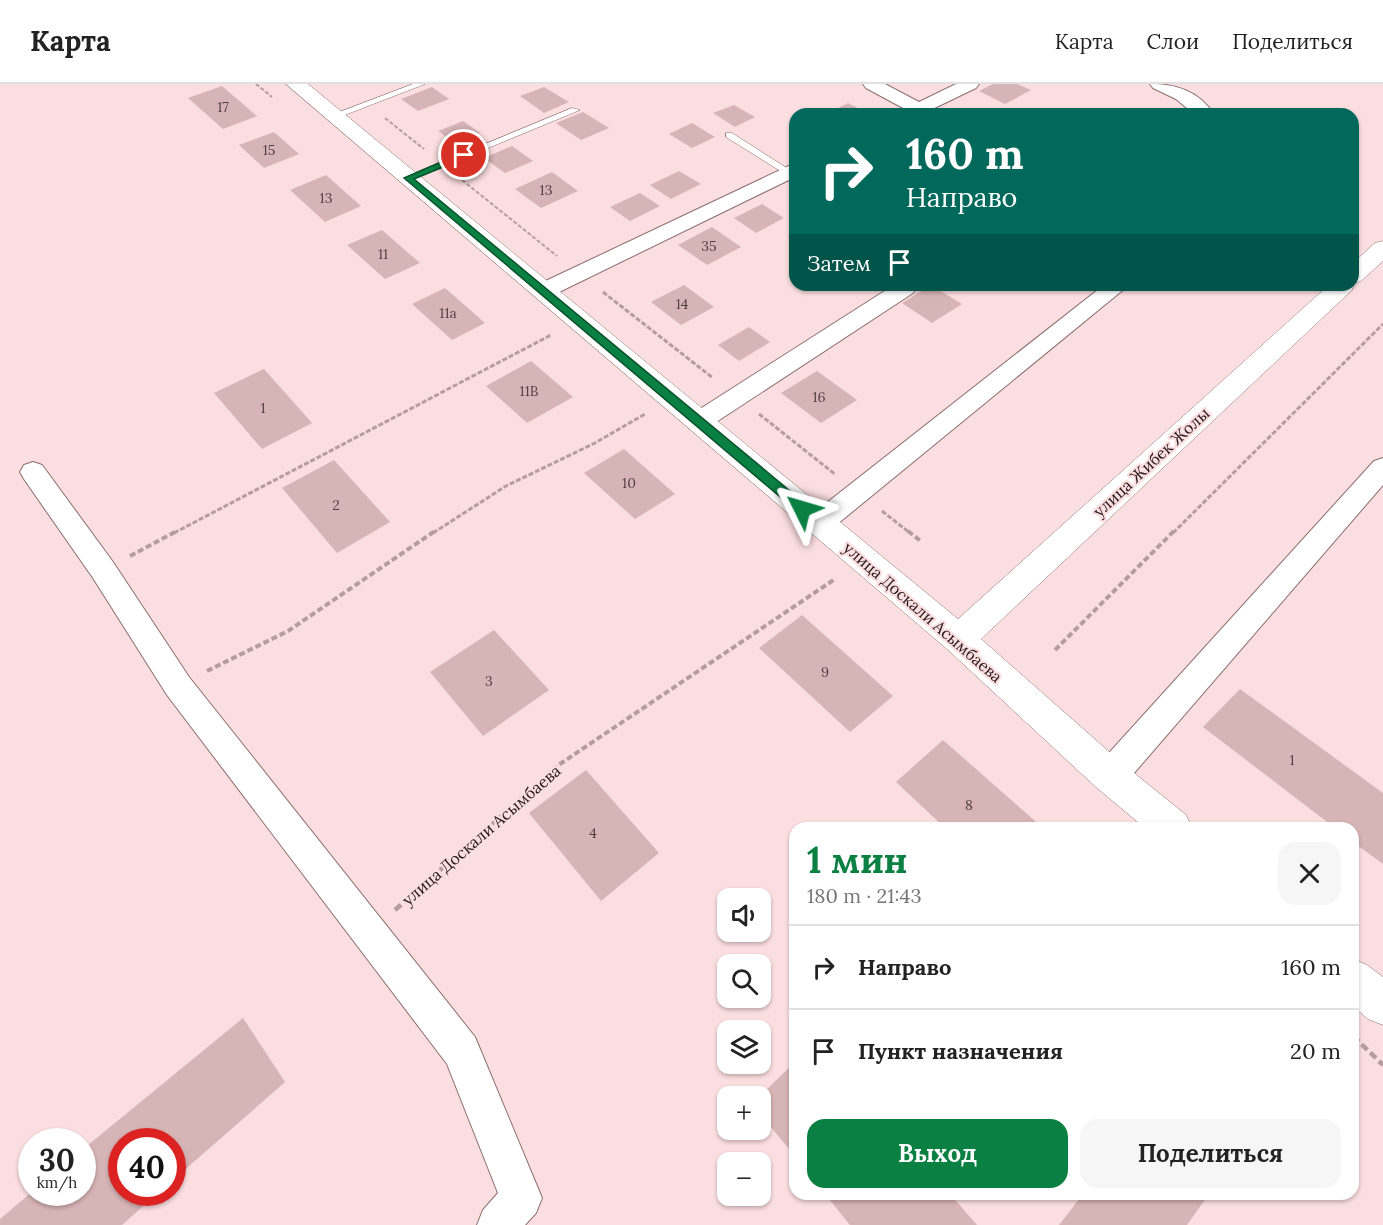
<!DOCTYPE html>
<html lang="ru">
<head>
<meta charset="utf-8">
<style>
	:root { --surface:#fff; --page:#f6f6f6; --text:#222; --muted:#767676; --line:#e0e0e0; --accent:#0b8043 }
	body { margin:0; font-family:Lora,serif; background:var(--page); color:var(--text); height:100vh; display:flex; flex-direction:column; font-size:22px; white-space:nowrap }
	* { box-sizing:border-box; margin:0 }
	p { font-size:20px; color:var(--muted) }
	.icon { flex:none; width:33px; height:33px; fill:none; stroke:currentColor; stroke-width:2; stroke-linecap:round; stroke-linejoin:round }
	.map { position:relative; flex:1; overflow:hidden }
	.side { position:absolute; left:789px; top:738px; width:570px; height:378px; display:flex; flex-direction:column; background:var(--surface); border-radius:18px; box-shadow:0 2px 4px #0004 }
	.side>* { flex:none }
	.top-card { position:absolute; left:789px; top:24px; width:570px; height:183px; border-radius:18px; box-shadow:0 2px 4px #0004; background:#00695c; color:#fff; overflow:hidden }
	.controls { position:absolute; left:717px; top:804px; display:grid; gap:12px }
	.controls a { display:grid; place-items:center; width:54px; height:54px; border-radius:12px; background:var(--surface); box-shadow:0 2px 4px #0004; font-size:30px }
	.speed { position:absolute; left:18px; top:1044px; display:flex; gap:12px; font-size:30px; font-weight:700; text-align:center }
	.speed>* { display:grid; place-content:center; width:78px; height:78px; border-radius:50%; background:var(--surface); box-shadow:0 2px 4px #0004; line-height:1 }
	.speed small { font-size:15px; font-weight:400 }
	.speed .limit { border:9px solid #d22; background:#fff; color:#111 }
	.pin { position:absolute; display:grid; place-items:center; width:51px; height:51px; color:#fff; margin:-26px; border:3px solid #fff; border-radius:50%; box-shadow:0 2px 6px #0007 }
	.me { position:absolute; width:66px; margin:-33px; rotate:310deg; stroke-linejoin:round; filter:drop-shadow(0 0 4px #0008) }
	.turn { display:flex; align-items:center; gap:21px; height:126px; padding:0 18px; font-size:27px }
	.turn .icon { width:78px; height:78px; stroke-width:2.5 }
	.turn b { display:block; font-size:42px; line-height:51px }
	.then { display:flex; align-items:center; height:57px; padding:0 18px; background:#0003; gap:12px; font-size:22px }
	.round { display:grid; place-items:center; flex:none; width:63px; height:63px; border-radius:18px; background:var(--page) }
	.overview { display:flex; align-items:center; justify-content:space-between; height:102px; padding:0 18px }
	h1 { font-size:36px; font-weight:700; line-height:45px; color:var(--accent) }
	.primary-button { display:flex; gap:12px; margin-top:auto; padding:12px 18px }
	.primary-button a { flex:1; height:69px; border-radius:18px; background:var(--accent); color:#fff; font-size:24px; font-weight:700; line-height:69px; text-align:center }
	.primary-button a+a { background:var(--page); color:var(--text) }
	ul { padding:0; list-style:none }
	li { display:flex; align-items:center; gap:18px; height:84px; padding:0 18px; border-top:2px solid var(--line) }
	li div { flex:1 }
	li b { display:block; font-size:22px }
	li em { font-style:normal }
	header { display:flex; align-items:center; gap:36px; box-sizing:border-box; height:84px; padding:0 30px; background:var(--surface); border-bottom:2px solid var(--line) }
	header strong { font-size:28px }
	nav { display:flex; gap:33px; margin-inline-start:auto; font-size:21px }
	.map>svg:first-child { display:block }
	.building { fill:#d7b4b6 }
	.lines { fill:none; stroke-linecap:round; stroke-linejoin:round }
	.service-casing { stroke:#8c6d6f; stroke-width:1 }
	.minor-casing { stroke:#8c6d6f; stroke-width:2 }
	.tertiary-casing { stroke:#8c6d6f; stroke-width:1 }
	.path-far3 { stroke:#b59d9f; stroke-width:2; stroke-dasharray:4 2; stroke-linecap:butt }
	.path-far2 { stroke:#b59d9f; stroke-width:3; stroke-dasharray:5 2; stroke-linecap:butt }
	.path-far1 { stroke:#b59d9f; stroke-width:4; stroke-dasharray:6 3; stroke-linecap:butt }
	.path { stroke:#b59d9f; stroke-width:4.5; stroke-dasharray:8 4; stroke-linecap:butt }
	.service { fill:#fff; fill-rule:evenodd }
	.minor { fill:#fff; fill-rule:evenodd }
	.tertiary { fill:#fff; fill-rule:evenodd }
	.route { fill:#0b8043; stroke:#07532c; stroke-width:1.5 }
	.labels { text-anchor:middle; stroke-width:4.5; stroke-linejoin:round; paint-order:stroke }
	.number-label { font-size:14px; fill:#523f40 }
	.street-label { font-size:16px; fill:#251819; stroke:#fbdee0 }
</style>
</head>
<body>
<header>
<strong>Карта</strong>
<nav><a>Карта</a><a>Слои</a><a>Поделиться</a></nav>
</header>
<div class="map">
<svg width="1383" height="1141" viewBox="0 0 1383 1141">
	<rect width="100%" height="100%" fill="#fbdee0"/>
	<path class="building" d="M993,0H1017L1031,6L1005,20L979,7Z
		M222,2L257,32L223,45L188,14Z
		M432,3L449,15L418,27L401,15Z
		M544,3L569,18L544,29L520,12Z
		M848,19L869,30H826Z
		M734,21L755,33L735,43L713,29Z
		M583,28L609,44L581,56L556,39Z
		M463,37L480,49L455,59L438,47Z
		M692,39L715,53L692,64L669,50Z
		M274,48L299,70L264,84L239,61Z
		M512,62L533,77L505,89L484,74Z
		M679,87L701,100L671,115L650,101Z
		M552,88L578,107L541,124L515,105Z
		M326,91L361,122L325,138L290,106Z
		M640,109L660,122L630,137L610,123Z
		M762,120L784,134L756,149L734,134Z
		M712,143L741,163L707,181L678,161Z
		M382,146L420,179L385,195L347,161Z
		M684,201L714,223L681,241L651,218Z
		M931,201L962,220L932,239L902,219Z
		M445,204L485,239L452,256L412,220Z
		M749,243L770,258L739,277L718,261Z
		M531,277L573,313L527,339L486,302Z
		M264,285L312,339L262,365L214,309Z
		M817,287L857,316L821,339L781,309Z
		M624,365L675,410L635,435L584,389Z
		M334,376L390,438L337,469L282,404Z
		M802,531L893,612L850,648L759,564Z
		M494,546L549,606L483,652L430,588Z
		M1240,605L1383,709V780L1353,758V744H1335L1203,643Z
		M943,656L1043,744H945L896,698Z
		M586,686L659,769L601,817L529,729Z
		M243,934L285,998L172,1097V1058H122V1108H159L122,1141H0V1135L32,1108H82V1066Z
		M795,978V1072L760,1030V1012Z
		M825,1110H950L977,1141H850Z
		M1083,1110H1209L1187,1141H1059Z"/>
	<g class="lines">
		<g class="service-casing">
			<path id="service" d="M413,0H425L337,34L329,32Z
				M572,24L580,26L411,96L403,94Z
				M726,49H732L793,88L785,90L726,53Z"/>
		</g>
		<g class="minor-casing">
			<path id="minor" d="M863,0H885L919,18L956,0H979L976,4L922,30H899L905,25L866,4Z
				M1150,0C1177,0 1198,7 1214,30H1194L1176,15L1153,4Z
				M795,79V93L551,212L543,214L535,212L532,207L535,202Z
				M894,201H914L916,204L913,209L707,344L698,347L689,344L686,338L689,332Z
				M1104,201H1129L830,446L820,449L810,446L806,439L810,432Z
				M1383,374V401L1122,703L1110,707L1098,703L1094,692L1098,681L1374,377Z
				M33,378L42,381L113,478L189,593L475,953L542,1114L536,1129L525,1141H477L483,1126L498,1109L447,980L167,611L93,494L24,395L20,388L24,381Z"/>
		</g>
		<g class="tertiary-casing">
			<path id="tertiary" d="M286,0H308L958,535L1329,201H1353V179L1375,159L1383,157V177L1361,197L1354,199L1352,206L981,555L1123,680L1186,731L1192,744H1145L1097,704L947,565Z
				M1353,875L1367,881L1383,893V941L1368,935L1353,922Z"/>
		</g>
		<path class="path-far3" d="M256,0L272,13
			M385,34L424,65
			M462,96L557,172"/>
		<path class="path-far2" d="M603,208L713,294
			M759,330L836,391
			M882,427L910,449
			M174,449L551,251
			M433,449L506,402L595,359L645,330
			M1173,449L1383,240"/>
		<path class="path-far1" d="M908,447L922,458
			M130,472L177,447
			M1055,566L1174,447
			M207,587L288,547L435,447
			M472,758L560,680L835,495"/>
		<path class="path" d="M395,826L474,756
			M1353,952L1383,981"/>
		<use href="#service" class="service"/>
		<use href="#minor" class="minor"/>
		<use href="#tertiary" class="tertiary"/>
	</g>
	<path class="route" d="M464,68L469,71L467,73L414,95L807,421V428H798L404,94Z"/>
	<g class="labels">
		<g class="number-label">
			<text x="223" y="28">17</text>
			<text x="269" y="71">15</text>
			<text x="546" y="111">13</text>
			<text x="326" y="119">13</text>
			<text x="709" y="167">35</text>
			<text x="383" y="175">11</text>
			<text x="682" y="225">14</text>
			<text x="448" y="234">11а</text>
			<text x="529" y="312">11В</text>
			<text x="819" y="318">16</text>
			<text x="263" y="329">1</text>
			<text x="629" y="404">10</text>
			<text x="336" y="426">2</text>
			<text x="825" y="593">9</text>
			<text x="489" y="602">3</text>
			<text x="1292" y="681">1</text>
			<text x="969" y="726">8</text>
			<text x="593" y="754">4</text>
		</g>
		<g class="street-label">
			<text transform="translate(1151 378) rotate(-43)" y="6">улица Жибек Жолы</text>
			<text transform="translate(923 528) rotate(41)" y="6">улица Доскали Асымбаева</text>
			<text transform="translate(481 751) rotate(-41)" y="6">улица Доскали Асымбаева</text>
		</g>
	</g>
</svg>
<div class="controls">
<a><svg class="icon" aria-label="sound" viewBox="0 0 24 24"><path d="M4 9h4l5-4v14l-5-4H4zM17 9q2 3 0 6"/></svg></a>
<a><svg class="icon" aria-label="search" viewBox="0 0 24 24"><circle cx="10" cy="10" r="6"/><path d="M15 15l6 6"/></svg></a>
<a><svg class="icon" aria-label="layers" viewBox="0 0 24 24"><path d="M12 4l9 5-9 5-9-5zM3 14l9 5 9-5"/></svg></a>
<a>+</a>
<a>−</a>
</div>
<div class="speed"><div>30<small>km/h</small></div><div class="limit">40</div></div>
<div class="pin" style="left:464px;top:71px;background:#d93025"><svg class="icon" aria-label="arrive" viewBox="0 0 24 24"><path d="M6 21V4h12l-3 4 3 4H6"/></svg></div>
<svg class="me" style="left:802px;top:425px" viewBox="-20 -20 40 40"><path d="M0-17L14 15 0 8-14 15z" fill="#0b8043" stroke="#fff" stroke-width="4"/></svg>
<div class="top-card">
<div class="turn"><svg class="icon" aria-label="right" viewBox="0 0 24 24"><path d="M7 20v-9h11M14 6l5 5-5 5"/></svg><div><b>160 m</b>Направо</div></div>
<div class="then">Затем<svg class="icon" aria-label="arrive" viewBox="0 0 24 24"><path d="M6 21V4h12l-3 4 3 4H6"/></svg></div>
</div>
<section class="side">
<div class="overview"><div><h1>1 мин</h1><p>180 m · 21:43</p></div><a class="round"><svg class="icon" aria-label="close" viewBox="0 0 24 24"><path d="M6 6l12 12M18 6L6 18"/></svg></a></div>
<ul>
<li><svg class="icon" aria-label="right" viewBox="0 0 24 24"><path d="M7 20v-9h11M14 6l5 5-5 5"/></svg><div><b>Направо</b></div><em>160 m</em></li>
<li><svg class="icon" aria-label="arrive" viewBox="0 0 24 24"><path d="M6 21V4h12l-3 4 3 4H6"/></svg><div><b>Пункт назначения</b></div><em>20 m</em></li>
</ul>
<div class="primary-button"><a>Выход</a><a>Поделиться</a></div>
</section>
</div>
</body>
</html>
